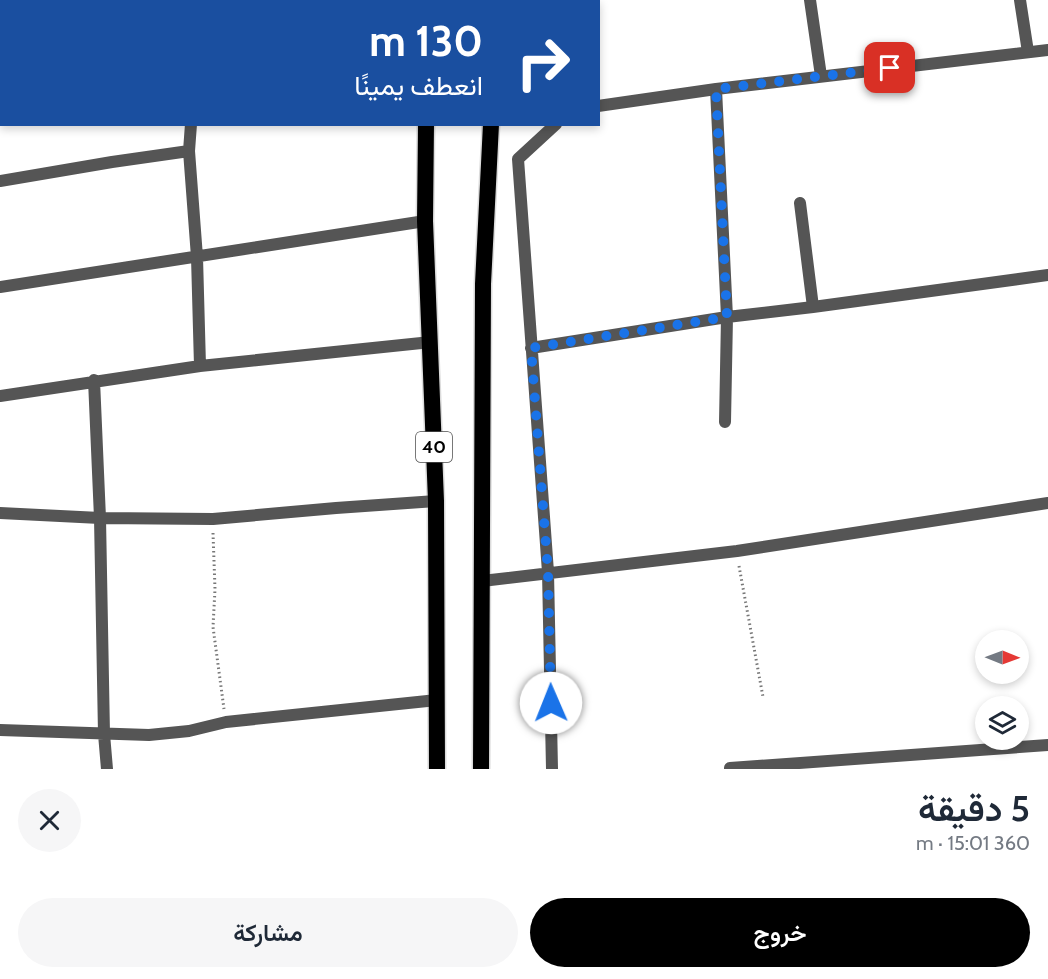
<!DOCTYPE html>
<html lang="ar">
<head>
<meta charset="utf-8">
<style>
	:root { --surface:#fff; --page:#f6f6f7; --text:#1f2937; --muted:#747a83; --accent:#000 }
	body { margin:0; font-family:Cabin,Vazirmatn,sans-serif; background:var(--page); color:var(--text); direction:rtl; height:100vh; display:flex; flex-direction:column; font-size:22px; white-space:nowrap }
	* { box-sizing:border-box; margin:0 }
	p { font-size:20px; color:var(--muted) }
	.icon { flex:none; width:33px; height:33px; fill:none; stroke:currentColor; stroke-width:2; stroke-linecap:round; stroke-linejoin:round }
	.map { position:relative; height:769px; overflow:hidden; direction:ltr }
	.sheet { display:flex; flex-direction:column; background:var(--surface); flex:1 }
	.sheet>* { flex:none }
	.top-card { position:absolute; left:0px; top:0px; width:600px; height:126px; box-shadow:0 3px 9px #0003; direction:rtl; background:#1a4fa0; color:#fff; overflow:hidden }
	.needle { width:39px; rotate:91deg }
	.buttons { position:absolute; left:975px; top:630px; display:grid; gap:12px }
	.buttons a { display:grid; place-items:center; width:54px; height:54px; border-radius:50%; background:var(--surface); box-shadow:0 3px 9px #0003; font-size:30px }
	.pin { position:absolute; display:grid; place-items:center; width:51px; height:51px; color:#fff; margin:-26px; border-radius:12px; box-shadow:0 3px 9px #0006 }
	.me { position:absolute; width:66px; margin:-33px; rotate:359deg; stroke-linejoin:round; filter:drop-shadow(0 0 4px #0008) }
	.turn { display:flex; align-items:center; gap:21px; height:126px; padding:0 18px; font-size:27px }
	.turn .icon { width:78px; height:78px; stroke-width:2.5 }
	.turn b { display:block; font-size:42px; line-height:51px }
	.round { display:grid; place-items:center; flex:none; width:63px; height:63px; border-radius:32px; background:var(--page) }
	.head { display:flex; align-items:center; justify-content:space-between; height:102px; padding:0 18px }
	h1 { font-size:36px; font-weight:600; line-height:45px }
	.button { display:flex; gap:12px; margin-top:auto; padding:12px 18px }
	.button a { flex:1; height:69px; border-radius:36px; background:var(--accent); color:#fff; font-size:24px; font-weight:600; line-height:69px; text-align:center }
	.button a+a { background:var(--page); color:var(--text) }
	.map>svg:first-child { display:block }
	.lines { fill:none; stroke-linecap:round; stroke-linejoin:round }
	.trunk-casing { stroke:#dbdbdb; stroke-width:19 }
	.path { stroke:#777; stroke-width:3; stroke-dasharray:1.5 3; stroke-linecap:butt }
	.minor { stroke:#555; stroke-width:12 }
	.trunk { stroke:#000; stroke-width:16 }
	.route { stroke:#1a73e8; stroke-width:10; stroke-dasharray:0 18 }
	.labels { text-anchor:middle; stroke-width:4.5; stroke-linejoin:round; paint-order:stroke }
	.shield { fill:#fff; stroke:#4c4c4c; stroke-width:1.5 }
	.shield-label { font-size:18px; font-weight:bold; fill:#000 }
</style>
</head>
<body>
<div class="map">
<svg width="1048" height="769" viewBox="0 0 1048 769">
	<rect width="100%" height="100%" fill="#fff"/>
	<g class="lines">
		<g class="trunk-casing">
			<path id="trunk" d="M421,0V2
				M491,0V2
				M426,124L425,221L436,501L437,769
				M481,769L483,284L491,124"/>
		</g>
		<path class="path" d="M213,533L215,589L213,627L224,709
			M739,566L763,697"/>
		<path class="minor" d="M196,0V2
			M537,0V2
			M810,0L821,76
			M1020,0L1028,52
			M275,2L290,0
			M0,77H2
			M716,89L727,317L725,422
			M598,106L716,89L1048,50
			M191,124L189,151L197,257L200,366
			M0,181L112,162L189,151
			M800,203L813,307
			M0,287L425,221
			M531,348L727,317L813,307L1048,275
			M94,380L100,518L104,734L107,769
			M0,396L200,366L431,342
			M0,513L100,518L213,519L336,508L436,501
			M482,581L737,551L1048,503
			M0,730L149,735L189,731L226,722L437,700
			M730,768L1048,745
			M552,769L548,572L518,159L556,124"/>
		<use href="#trunk" class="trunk"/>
	</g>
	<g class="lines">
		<path class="route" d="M551,703L548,572L531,348L727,317L716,89L890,68"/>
	</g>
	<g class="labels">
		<rect class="shield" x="416" y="432" width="36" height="30" rx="4.5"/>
		<g class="shield-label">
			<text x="434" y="453">40</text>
		</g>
	</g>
</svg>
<div class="buttons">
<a><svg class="needle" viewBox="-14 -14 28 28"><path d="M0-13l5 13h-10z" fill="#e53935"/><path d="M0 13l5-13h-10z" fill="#747a83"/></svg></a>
<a><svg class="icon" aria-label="layers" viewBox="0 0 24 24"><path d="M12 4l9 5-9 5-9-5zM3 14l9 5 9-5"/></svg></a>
</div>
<div class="pin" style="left:890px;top:68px;background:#d93025"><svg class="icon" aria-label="arrive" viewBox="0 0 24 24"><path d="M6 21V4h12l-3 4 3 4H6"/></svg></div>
<svg class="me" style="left:551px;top:703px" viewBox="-20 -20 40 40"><circle r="19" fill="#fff"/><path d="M0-13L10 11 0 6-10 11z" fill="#1a73e8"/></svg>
<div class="top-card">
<div class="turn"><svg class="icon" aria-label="right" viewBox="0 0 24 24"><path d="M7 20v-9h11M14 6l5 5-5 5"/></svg><div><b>130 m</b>انعطف يمينًا</div></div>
</div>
</div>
<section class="sheet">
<div class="head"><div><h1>5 دقيقة</h1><p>360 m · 15:01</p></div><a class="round"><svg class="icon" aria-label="close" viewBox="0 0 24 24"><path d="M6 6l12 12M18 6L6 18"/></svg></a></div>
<div class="button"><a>خروج</a><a>مشاركة</a></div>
</section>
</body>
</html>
